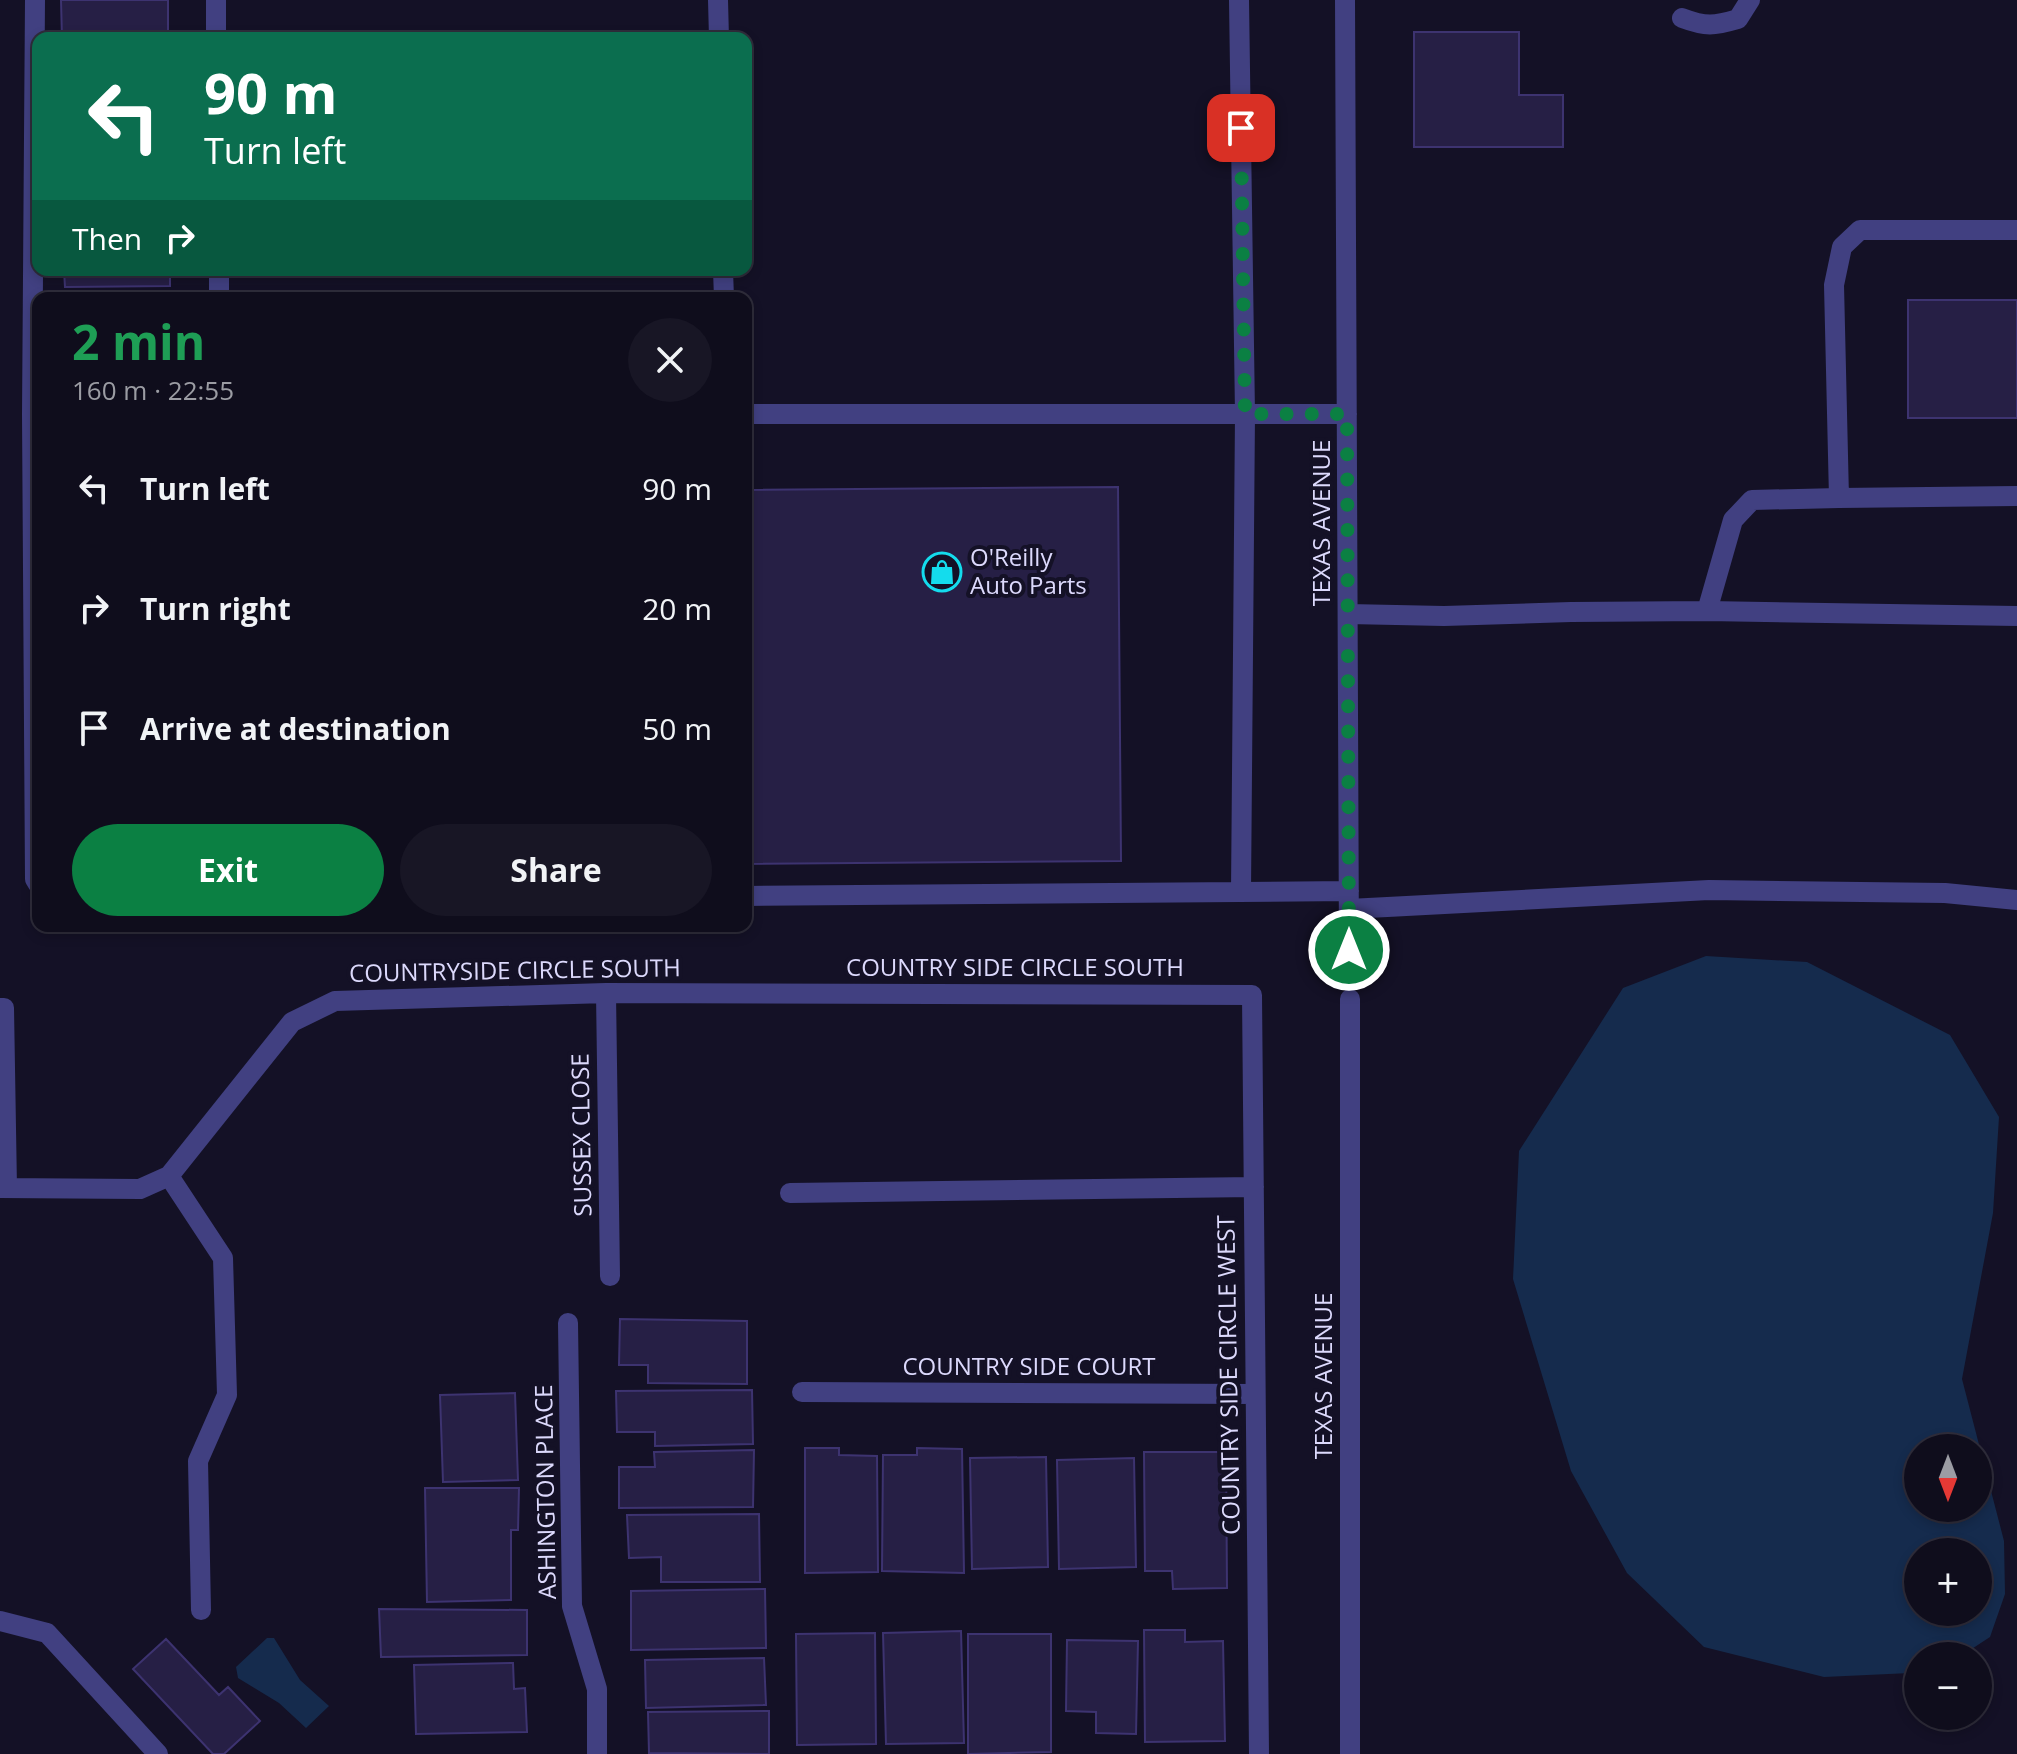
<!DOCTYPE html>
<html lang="en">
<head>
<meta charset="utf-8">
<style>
	:root { --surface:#0f0d1c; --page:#181625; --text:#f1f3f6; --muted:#9b9ca3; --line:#2f2d3b; --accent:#0b8043 }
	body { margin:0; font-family:"Open Sans",sans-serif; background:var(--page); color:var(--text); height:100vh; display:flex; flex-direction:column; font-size:30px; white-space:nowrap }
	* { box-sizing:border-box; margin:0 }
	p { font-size:26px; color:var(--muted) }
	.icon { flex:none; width:44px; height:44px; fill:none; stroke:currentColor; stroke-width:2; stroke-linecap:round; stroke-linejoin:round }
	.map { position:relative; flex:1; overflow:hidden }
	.drawer { position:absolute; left:32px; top:292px; width:720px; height:640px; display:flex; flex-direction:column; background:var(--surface); border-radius:16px; box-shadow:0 4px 12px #0003,0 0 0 2px var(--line) }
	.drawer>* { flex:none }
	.hud { position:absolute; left:32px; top:32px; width:720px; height:244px; border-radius:16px; box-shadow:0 4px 12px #0003,0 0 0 2px var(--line); background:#0b6e4f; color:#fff; overflow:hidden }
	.needle { width:52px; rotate:180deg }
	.fabs { position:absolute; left:1904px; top:1434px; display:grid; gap:16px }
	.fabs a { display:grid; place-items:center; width:88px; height:88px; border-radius:50%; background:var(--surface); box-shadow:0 4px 12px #0003,0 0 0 2px var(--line); font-size:40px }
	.pin { position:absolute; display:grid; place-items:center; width:68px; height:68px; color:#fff; margin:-34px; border-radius:16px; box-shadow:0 4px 12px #0006 }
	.me { position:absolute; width:88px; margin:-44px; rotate:0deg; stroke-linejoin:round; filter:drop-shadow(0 0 6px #0008) }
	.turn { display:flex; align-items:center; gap:28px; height:168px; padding:0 40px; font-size:36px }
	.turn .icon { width:104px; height:104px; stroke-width:2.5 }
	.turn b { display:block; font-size:56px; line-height:68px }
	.then { display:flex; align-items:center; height:76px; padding:0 40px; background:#0003; gap:16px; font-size:30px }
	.round { display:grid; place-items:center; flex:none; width:84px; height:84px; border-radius:42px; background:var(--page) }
	.summary { display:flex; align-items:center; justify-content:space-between; height:136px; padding:0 40px }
	h1 { font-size:48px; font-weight:700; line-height:60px; color:#1e9e55 }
	.action { display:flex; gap:16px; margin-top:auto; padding:16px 40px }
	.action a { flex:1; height:92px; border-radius:48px; background:var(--accent); color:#fff; font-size:32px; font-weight:700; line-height:92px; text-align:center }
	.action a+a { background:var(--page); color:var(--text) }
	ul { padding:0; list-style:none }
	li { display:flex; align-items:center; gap:24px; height:120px; padding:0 40px }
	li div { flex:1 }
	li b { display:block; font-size:30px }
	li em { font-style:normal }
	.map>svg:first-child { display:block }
	.water { fill:#152b4d; fill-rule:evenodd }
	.building { fill:#261f45; stroke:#3d3370; stroke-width:2 }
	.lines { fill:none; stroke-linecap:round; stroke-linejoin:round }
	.minor { stroke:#414081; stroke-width:20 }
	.route { stroke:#0b8043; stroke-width:14; stroke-dasharray:0 25.2 }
	.labels { text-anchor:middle; stroke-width:8; stroke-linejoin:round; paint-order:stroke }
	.street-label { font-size:24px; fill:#dcd9fc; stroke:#141126 }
	.poi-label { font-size:24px; fill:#dcd9fc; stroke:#141126; text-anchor:start }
</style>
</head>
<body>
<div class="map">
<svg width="2017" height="1754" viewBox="0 0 2017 1754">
	<rect width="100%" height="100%" fill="#141126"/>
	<path class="water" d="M1706,956L1807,962L1950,1035L1999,1117L1993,1213L1962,1379L2004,1541L2005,1594L1990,1637L1961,1656H1918V1670L1910,1673L1824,1677L1704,1647L1627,1573L1571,1471L1513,1279L1519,1151L1623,988ZM1918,1448H1978V1508H1918ZM1918,1552H1978V1612H1918Z
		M267,1638H274L300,1680L329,1706L306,1728L279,1703L238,1678L236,1667Z"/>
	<path class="building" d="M61,0H168V38H62Z
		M1414,32H1519V95H1563V147H1414Z
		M64,270H170V286L65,287Z
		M1908,300H2017V418H1908Z
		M1118,487L1121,861L746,864V490Z
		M620,1319L747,1321V1384L648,1383V1365H619Z
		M752,1390L753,1444L655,1446V1432H617L616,1391Z
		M515,1393L518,1480L443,1482L440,1395Z
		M805,1448H839V1455L877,1456L878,1572L805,1573Z
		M917,1448L962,1449L964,1573L882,1571L883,1455H917Z
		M754,1450L753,1507L619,1508V1467H655L654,1452Z
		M1144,1452H1226L1227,1588L1173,1589L1172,1571H1145Z
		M1046,1457L1048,1567L972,1569L970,1458Z
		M1134,1458L1136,1567L1059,1569L1057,1460Z
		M425,1488H519L518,1530H511V1600L427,1602Z
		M759,1514L760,1582H661V1557L629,1558L627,1515Z
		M765,1589L766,1648L631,1650V1591Z
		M379,1609L527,1610V1655L381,1657Z
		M1144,1630H1185V1642L1223,1641L1225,1741L1145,1742Z
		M961,1631L964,1743L886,1744L883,1633Z
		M875,1633L876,1744L797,1745L796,1634Z
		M968,1634H1051V1752L968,1754Z
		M166,1639L219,1695L228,1687L260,1721L224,1754H213L133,1669Z
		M1067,1640L1138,1641L1136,1734L1096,1733V1712L1066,1711Z
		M764,1658L766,1705L646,1708L645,1660Z
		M513,1663L514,1689L525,1688L527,1732L416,1734L414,1665Z
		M769,1711V1754L649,1753L648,1712Z"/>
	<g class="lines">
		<path class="minor" d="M35,0L32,414H38
			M216,0V38
			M718,0L719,38
			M1239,0L1245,414L1241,892
			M1345,0L1349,950
			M1682,18C1706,27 1714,26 1738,19L1750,0
			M219,270V298
			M723,270L724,298
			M32,414L35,879L38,884
			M746,414H1347
			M1839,498L2017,496
			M1707,611L1733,520L1752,500L1839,498L1834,285L1842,247L1860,230H2017
			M1348,614L1444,616L1571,612L1707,611L2017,616
			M746,896L1349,891
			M1349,909L1709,890L1945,893L2017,900
			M606,993L610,1276
			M1350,999V1754
			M0,1008H4L7,1188
			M169,1176L223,1258L227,1395L198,1461L201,1610
			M0,1188L140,1189L169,1176L292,1022L335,1001L606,993L1252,995L1259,1754
			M790,1193L1254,1187
			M568,1323L572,1606L597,1689V1754
			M802,1392L1255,1394
			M0,1621L47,1633L158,1754"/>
	</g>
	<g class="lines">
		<path class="route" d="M1241,128L1245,414H1347L1349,950"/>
	</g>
	<defs>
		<g id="shop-ring" transform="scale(2)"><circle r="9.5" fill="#141126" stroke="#14dced" stroke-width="1.5"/><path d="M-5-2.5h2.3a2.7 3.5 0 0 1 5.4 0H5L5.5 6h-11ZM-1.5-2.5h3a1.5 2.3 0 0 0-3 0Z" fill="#14dced"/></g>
	</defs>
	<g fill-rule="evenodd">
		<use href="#shop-ring" x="942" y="572"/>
	</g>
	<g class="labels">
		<g class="street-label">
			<text transform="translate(1322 523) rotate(-90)" y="8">TEXAS AVENUE</text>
			<text x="1015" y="976">COUNTRY SIDE CIRCLE SOUTH</text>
			<text transform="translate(515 971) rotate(-1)" y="8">COUNTRYSIDE CIRCLE SOUTH</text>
			<text transform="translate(582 1135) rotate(-91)" y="8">SUSSEX CLOSE</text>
			<text x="1029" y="1375">COUNTRY SIDE COURT</text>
			<text transform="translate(1229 1375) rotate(-91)" y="8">COUNTRY SIDE CIRCLE WEST</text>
			<text transform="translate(1324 1376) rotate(-90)" y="8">TEXAS AVENUE</text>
			<text transform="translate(546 1492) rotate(-91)" y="8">ASHINGTON PLACE</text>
		</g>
		<g class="poi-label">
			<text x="970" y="566">O'Reilly<tspan x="970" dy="28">Auto Parts</tspan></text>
		</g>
	</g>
</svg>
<div class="fabs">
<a><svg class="needle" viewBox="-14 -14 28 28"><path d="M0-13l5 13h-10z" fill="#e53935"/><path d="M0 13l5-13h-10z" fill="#9b9ca3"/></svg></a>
<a>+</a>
<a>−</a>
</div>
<div class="pin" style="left:1241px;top:128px;background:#d93025"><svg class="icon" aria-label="arrive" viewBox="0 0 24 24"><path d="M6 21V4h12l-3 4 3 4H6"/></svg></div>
<svg class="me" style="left:1349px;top:950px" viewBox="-20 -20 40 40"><circle r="17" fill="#0b8043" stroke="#fff" stroke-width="3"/><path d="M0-11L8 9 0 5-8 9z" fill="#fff"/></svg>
<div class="hud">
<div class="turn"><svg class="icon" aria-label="left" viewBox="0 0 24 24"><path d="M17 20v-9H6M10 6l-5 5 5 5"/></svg><div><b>90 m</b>Turn left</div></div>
<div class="then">Then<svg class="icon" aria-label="right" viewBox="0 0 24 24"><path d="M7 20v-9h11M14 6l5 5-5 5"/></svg></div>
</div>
<section class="drawer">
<div class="summary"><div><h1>2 min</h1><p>160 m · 22:55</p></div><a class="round"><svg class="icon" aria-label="close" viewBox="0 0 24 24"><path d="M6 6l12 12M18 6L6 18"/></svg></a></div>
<ul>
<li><svg class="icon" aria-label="left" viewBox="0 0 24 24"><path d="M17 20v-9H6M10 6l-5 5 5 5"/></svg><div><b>Turn left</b></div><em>90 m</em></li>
<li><svg class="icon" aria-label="right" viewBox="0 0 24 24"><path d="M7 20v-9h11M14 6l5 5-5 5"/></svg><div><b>Turn right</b></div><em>20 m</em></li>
<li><svg class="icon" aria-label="arrive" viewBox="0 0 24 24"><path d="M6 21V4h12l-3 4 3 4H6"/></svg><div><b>Arrive at destination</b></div><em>50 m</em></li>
</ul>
<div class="action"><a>Exit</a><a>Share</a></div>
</section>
</div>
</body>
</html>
